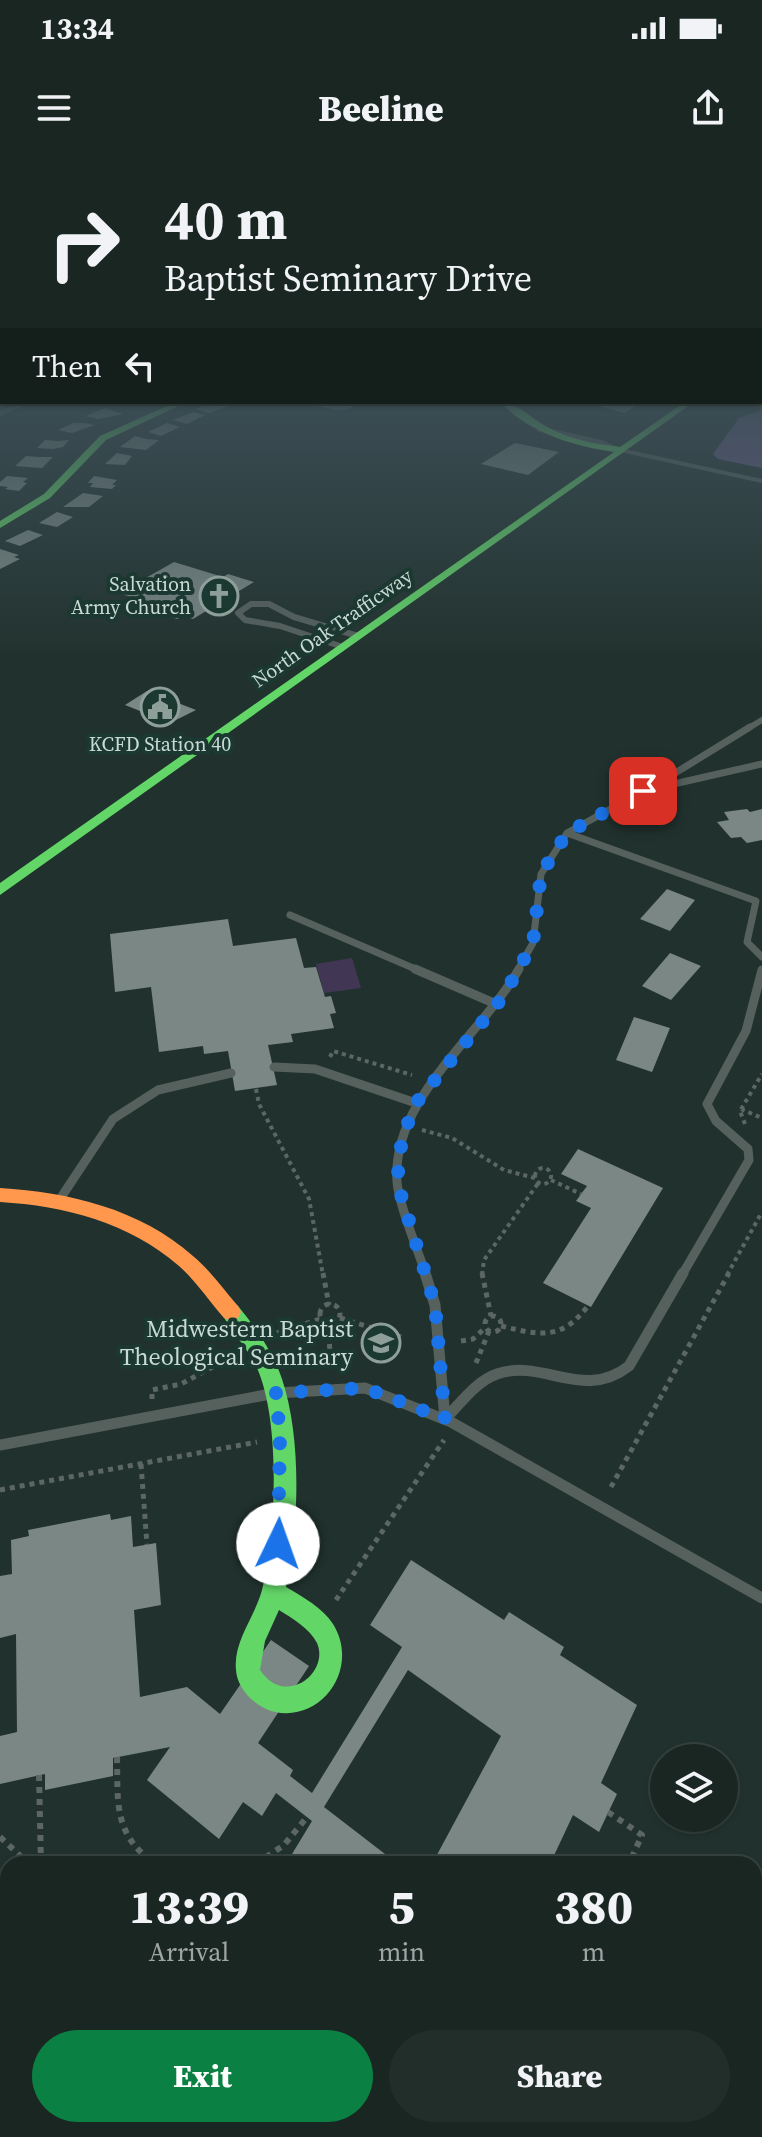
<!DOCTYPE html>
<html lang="en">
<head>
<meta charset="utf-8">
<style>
	:root { --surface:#192622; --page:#222e2a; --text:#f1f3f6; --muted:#9fa5a5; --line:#374340; --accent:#0b8043 }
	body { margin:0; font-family:"Source Serif 4",serif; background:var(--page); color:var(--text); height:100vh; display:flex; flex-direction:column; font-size:30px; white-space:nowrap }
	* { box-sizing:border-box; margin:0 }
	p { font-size:26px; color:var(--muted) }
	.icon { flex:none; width:44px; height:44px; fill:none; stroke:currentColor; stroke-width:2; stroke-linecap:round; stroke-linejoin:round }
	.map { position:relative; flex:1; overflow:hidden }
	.side { position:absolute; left:0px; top:1696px; width:762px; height:282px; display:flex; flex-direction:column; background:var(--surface); border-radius:24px 24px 0 0; box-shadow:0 2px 6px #0004,0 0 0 2px var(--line) }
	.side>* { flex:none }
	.top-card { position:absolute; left:0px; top:0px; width:762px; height:244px; box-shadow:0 2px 6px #0004,0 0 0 2px var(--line); background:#192622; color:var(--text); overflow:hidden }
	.controls { position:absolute; left:650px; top:1584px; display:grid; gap:16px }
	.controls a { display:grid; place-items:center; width:88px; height:88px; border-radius:50%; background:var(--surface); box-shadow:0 2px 6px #0004,0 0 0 2px var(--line); font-size:40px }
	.pin { position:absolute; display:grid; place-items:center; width:68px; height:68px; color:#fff; margin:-34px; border-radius:16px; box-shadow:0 4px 12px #0006 }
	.me { position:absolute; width:88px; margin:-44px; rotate:3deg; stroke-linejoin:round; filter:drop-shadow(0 0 6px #0008) }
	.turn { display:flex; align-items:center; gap:28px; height:168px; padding:0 32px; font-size:36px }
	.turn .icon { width:104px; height:104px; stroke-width:2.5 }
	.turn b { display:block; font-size:56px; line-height:68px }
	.then { display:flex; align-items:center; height:76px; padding:0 32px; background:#0003; gap:16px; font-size:30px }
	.eta { display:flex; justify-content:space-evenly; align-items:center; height:136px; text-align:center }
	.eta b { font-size:48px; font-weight:800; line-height:56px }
	.action { display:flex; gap:16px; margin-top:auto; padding:16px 32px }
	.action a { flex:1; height:92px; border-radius:48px; background:var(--accent); color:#fff; font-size:32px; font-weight:800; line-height:92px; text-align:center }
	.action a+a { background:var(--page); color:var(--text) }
	.status { display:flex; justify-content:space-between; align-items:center; height:56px; padding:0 40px; background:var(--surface); direction:ltr }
	.status svg { height:22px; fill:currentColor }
	header { display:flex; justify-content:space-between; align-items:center; height:104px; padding:0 32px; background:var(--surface); font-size:36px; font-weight:800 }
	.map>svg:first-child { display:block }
	.green { fill:#413755 }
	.water { fill:#6d5b8c }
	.building { fill:#7a8784 }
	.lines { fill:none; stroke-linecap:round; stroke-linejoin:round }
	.path-far2 { stroke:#5c6764; stroke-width:4; stroke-dasharray:4 4; stroke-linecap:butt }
	.path-far1 { stroke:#5c6764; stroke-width:5; stroke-dasharray:5 5; stroke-linecap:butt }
	.path { stroke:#5c6764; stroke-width:6; stroke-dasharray:6 6; stroke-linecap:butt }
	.lane-far5 { stroke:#56615e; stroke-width:4 }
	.lane-far4 { stroke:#56615e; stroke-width:6 }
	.lane-far3 { stroke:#56615e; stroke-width:7 }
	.lane-far2 { stroke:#56615e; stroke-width:9 }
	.lane-far1 { stroke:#56615e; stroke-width:11 }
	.lane { stroke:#56615e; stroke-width:14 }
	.street { fill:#56615e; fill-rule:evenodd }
	.fast { fill:#63d668; fill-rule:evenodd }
	.slow { fill:#ff974d; fill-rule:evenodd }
	.route { stroke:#1a73e8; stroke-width:14; stroke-dasharray:0 25.2 }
	.labels { text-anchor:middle; stroke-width:8; stroke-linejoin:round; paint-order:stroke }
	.far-poi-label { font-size:20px; fill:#c9d9d4; stroke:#1b3831; text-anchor:end }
	.far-street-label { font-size:20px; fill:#c9d9d4; stroke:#1b3831 }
	.poi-label { font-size:24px; fill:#c9d9d4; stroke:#1b3831; text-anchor:end }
</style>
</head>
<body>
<div class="status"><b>13:34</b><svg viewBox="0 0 49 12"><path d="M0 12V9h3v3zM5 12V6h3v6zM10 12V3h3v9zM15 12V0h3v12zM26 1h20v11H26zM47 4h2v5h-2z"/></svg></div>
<header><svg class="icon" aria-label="menu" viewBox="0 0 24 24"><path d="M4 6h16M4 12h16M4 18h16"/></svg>Beeline<svg class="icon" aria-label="share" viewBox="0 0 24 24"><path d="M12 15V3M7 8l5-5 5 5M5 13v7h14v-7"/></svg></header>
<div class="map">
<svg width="762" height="1977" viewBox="0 0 762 1977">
	<rect width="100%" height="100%" fill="#21322e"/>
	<path class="green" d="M352,798L361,828L324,833L316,804Z"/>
	<path class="water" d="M762,250V308L718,299L713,294L739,258Z"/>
	<path class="building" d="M212,242L228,246L209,253L196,249Z
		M309,242H353L351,243L356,244L349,249L338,250L311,245L313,244Z
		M582,242H641L625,253Z
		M105,248L123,254L98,259L86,256Z
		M194,252L205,255L187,264L173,260Z
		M73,263H84L95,265L72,273L58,270Z
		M167,263L180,267L161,276L148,272Z
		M135,276L146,279L159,280L146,290L120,287Z
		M45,280L57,281L69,280L63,287L53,289L37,288Z
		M515,283L559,292L528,315L481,304Z
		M117,293L132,296L125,305L105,304Z
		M26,296L39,297H53L42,308L15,306Z
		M7,316L28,318L23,322L27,323L19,331L5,329L8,327L0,326V322Z
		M94,316L117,320L112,325H116L112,329L90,327L93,323H88Z
		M83,333L103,336L89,347H63Z
		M57,352L73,357L57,367L39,363Z
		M28,370L43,375L20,386L5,381Z
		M0,389L19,395L14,397L20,399L0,409Z
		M174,402L223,417L228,414L254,422L193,459L183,456L177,459L139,446L146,442L119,433Z
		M147,531L196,550L170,563L125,545Z
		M747,649L750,652L762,649V680L747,683L741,677L731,678L717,662L729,660L724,652Z
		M667,729L695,740L670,771L640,759Z
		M228,759L233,786L296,778L304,808L316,807L325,837L331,836L336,853L330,854L334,868L291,874L293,882L268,885L277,925L235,931L228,891L204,894L203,886L159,892L151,827L115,832L110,774Z
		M670,793L701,806L671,840L642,826Z
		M634,857L670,868L652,912L616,900Z
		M578,989L663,1028L591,1147L543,1123L591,1048L576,1041L587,1026L561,1014Z
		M110,1354L111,1360L131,1356L133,1387L156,1383L161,1445L134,1450L140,1537L187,1527L220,1554L271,1480L309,1506L258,1583L293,1610L290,1616L312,1633L402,1487L370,1465L411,1400L504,1460L509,1452L564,1487L560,1495L637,1545L601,1623L617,1634L599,1672L573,1655L550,1704H432L501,1576L408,1510L324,1647L398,1704H286L312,1661L276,1633L262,1656L243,1642L219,1679L147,1620L170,1587L113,1598V1616L45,1630V1614L0,1624V1576L17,1572L16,1474L0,1478V1416L12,1414L11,1380L29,1376L28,1370Z"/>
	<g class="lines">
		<path class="path-far2" d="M330,897L333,891L412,915
			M256,929L259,944L309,1039L323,1115
			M741,949L762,958
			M745,964L740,951L762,914
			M422,970L452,978L504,1010L535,1018
			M535 1016a8 8 0 1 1 16 0a8 8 0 1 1-16 0Z
			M551,1020L581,1034
			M482,1115L484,1100L539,1022
			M727,1115L762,1052"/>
		<path class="path-far1" d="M323,1113L329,1145
			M482,1113L491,1156
			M320 1154a10 10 0 1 1 20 0a10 10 0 1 1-20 0Z
			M485 1164a8 8 0 1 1 16 0a8 8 0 1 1-16 0Z
			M340,1158L401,1177
			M328,1164L331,1206
			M501,1166C539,1175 561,1181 587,1147
			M277,1173L320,1159
			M461,1181L473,1179L485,1168
			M476,1203L489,1171
			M152,1239V1230L181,1224L233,1196
			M141,1304L147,1385
			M611,1327L729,1113
			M0,1330L257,1282
			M336,1440L444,1280"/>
		<path class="path" d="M117,1597C118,1640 113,1672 151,1701L149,1704
			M39,1615L41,1704
			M608,1652L642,1675L629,1704
			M0,1677L29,1704
			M140,1704L151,1701L159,1704
			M256,1704L284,1685L307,1657
			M0,1797L8,1785
			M232,1970L239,1977"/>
		<path class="lane-far5" d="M620,290L762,321"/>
		<path class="lane-far4" d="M343,487L280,466L245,460L238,453L251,444H269L294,457L358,476
			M747,569L762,560"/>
		<path class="lane-far3" d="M659,623L750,567
			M567,673L756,741L747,782L762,797
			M290,755L420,811
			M517,811L533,783L541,714L567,673L643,631L762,604"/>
		<path class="lane-far2" d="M415,809L496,844
			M274,907L315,909L416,943
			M60,1039L113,959L158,930L231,913
			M426,1115C418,1090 399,1046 397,1022C391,938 481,876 519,809
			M682,1115L749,1000L748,989L716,961L707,944L746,871L762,810"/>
		<path class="lane-far1" d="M425,1113L435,1145L445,1259
			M445,1259C460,1244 476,1221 497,1214C544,1198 583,1242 629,1206L683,1113
			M0,1285L276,1233L365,1228L451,1262L762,1438"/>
		<path class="lane" d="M0,1883L8,1877
			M140,1970L147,1977"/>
		<path class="street" d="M21,242H32L0,256V251Z
			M539,266L602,280L624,290L620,293L597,284L536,271Z"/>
		<path class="fast" d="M176,242H187L106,280L50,338L0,368V361L44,334L100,276Z
			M500,242C517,242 535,262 551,269C573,280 596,284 620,287L685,242H694L0,735V723L614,292C572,286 530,273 500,242Z
			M231,1143L238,1146C256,1168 273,1192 282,1219C302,1279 299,1366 286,1427C303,1437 323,1448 333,1464C360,1507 323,1562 275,1552C256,1548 237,1529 236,1510C233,1481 255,1457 262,1430C276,1374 281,1262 257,1208C248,1188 231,1172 221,1152L224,1146ZM279,1450C292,1458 310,1469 317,1483C330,1513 285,1548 260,1510L265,1481Z"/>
		<path class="slow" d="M0,1028C69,1032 140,1049 193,1096C210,1110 223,1129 238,1146L241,1152L238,1158L231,1161L224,1158C209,1141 196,1121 179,1106C128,1062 65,1046 0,1042Z"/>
	</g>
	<linearGradient id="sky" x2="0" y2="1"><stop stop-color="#121c19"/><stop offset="0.45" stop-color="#3d4f57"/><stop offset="1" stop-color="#3d4f57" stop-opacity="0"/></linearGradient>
	<rect width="762" height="500" fill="url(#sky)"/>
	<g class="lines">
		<path class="route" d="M278,1384L280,1277L276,1233L365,1228L445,1259L435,1145L397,1022L402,978L416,943L503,837L533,783L541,714L567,673L643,631"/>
	</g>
	<defs>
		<g id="church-ring" transform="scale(2)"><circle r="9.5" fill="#1b3831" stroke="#8e9f9a" stroke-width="1.5"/><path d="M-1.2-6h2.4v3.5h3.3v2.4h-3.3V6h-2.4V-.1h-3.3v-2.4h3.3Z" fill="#8e9f9a"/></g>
		<g id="civic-ring" transform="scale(2)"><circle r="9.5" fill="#1b3831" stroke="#8e9f9a" stroke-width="1.5"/><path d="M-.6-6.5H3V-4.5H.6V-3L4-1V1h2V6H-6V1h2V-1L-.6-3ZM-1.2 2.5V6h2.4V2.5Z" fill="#8e9f9a"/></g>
		<g id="university-ring" transform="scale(2)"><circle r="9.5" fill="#1b3831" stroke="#8e9f9a" stroke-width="1.5"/><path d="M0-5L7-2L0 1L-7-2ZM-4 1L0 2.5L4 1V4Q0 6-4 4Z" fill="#8e9f9a"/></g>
	</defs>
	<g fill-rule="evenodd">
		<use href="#church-ring" x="219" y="436"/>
		<use href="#civic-ring" x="160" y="547"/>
		<use href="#university-ring" x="381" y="1183"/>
	</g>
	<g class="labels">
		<g class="far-poi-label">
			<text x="191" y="431">Salvation<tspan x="191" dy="23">Army Church</tspan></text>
			<text x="160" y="591" text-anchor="middle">KCFD Station 40</text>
		</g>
		<g class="far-street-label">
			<text transform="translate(332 468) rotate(-35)" y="7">North Oak Trafficway</text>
		</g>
		<g class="poi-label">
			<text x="353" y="1177">Midwestern Baptist<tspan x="353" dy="28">Theological Seminary</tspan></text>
		</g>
	</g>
</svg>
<div class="controls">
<a><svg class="icon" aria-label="layers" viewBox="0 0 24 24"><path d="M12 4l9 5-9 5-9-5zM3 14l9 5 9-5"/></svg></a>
</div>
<div class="pin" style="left:643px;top:631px;background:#d93025"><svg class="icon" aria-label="arrive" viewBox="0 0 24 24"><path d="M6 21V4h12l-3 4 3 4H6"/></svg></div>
<svg class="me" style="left:278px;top:1384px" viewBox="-20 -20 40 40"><circle r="19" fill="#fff"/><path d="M0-13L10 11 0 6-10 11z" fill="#1a73e8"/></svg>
<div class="top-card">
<div class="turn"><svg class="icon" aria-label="right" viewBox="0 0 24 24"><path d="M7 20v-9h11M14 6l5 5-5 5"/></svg><div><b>40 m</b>Baptist Seminary Drive</div></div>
<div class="then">Then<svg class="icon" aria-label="left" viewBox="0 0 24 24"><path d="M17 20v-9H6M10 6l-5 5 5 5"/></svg></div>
</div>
<section class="side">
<div class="eta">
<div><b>13:39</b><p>Arrival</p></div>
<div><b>5</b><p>min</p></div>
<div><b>380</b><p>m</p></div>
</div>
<div class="action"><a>Exit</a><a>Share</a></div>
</section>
</div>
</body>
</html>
